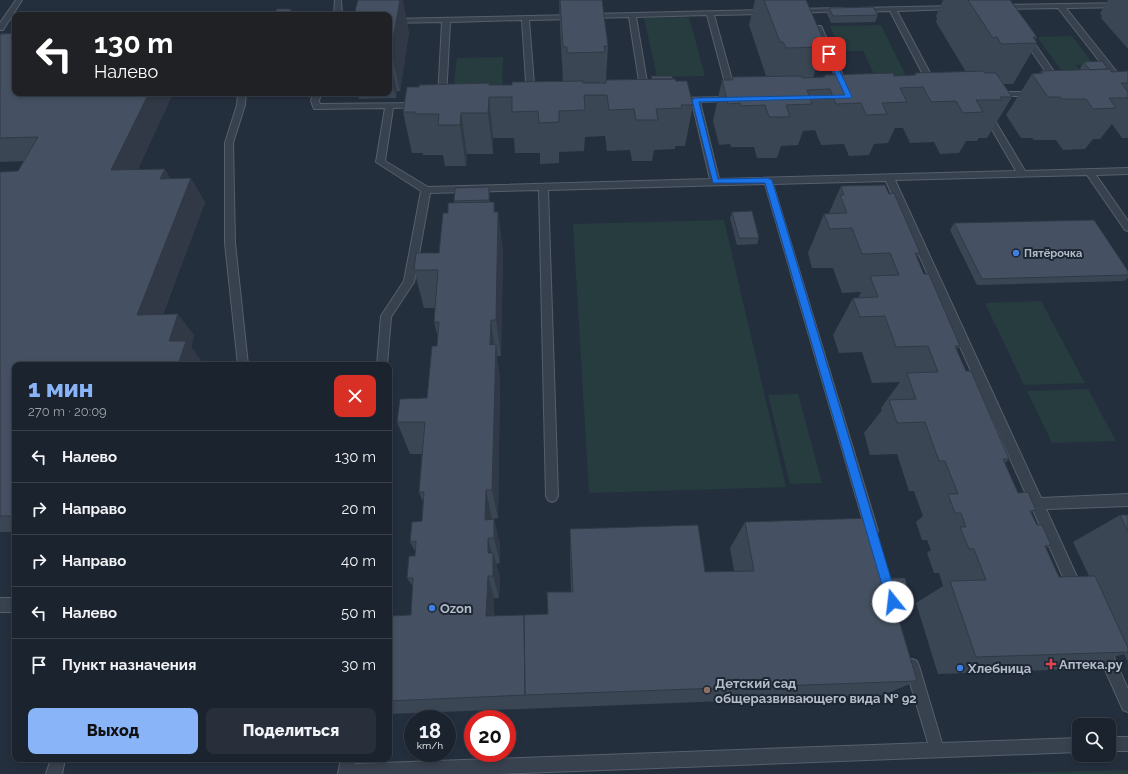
<!DOCTYPE html>
<html lang="ru">
<head>
<meta charset="utf-8">
<style>
	:root { --surface:#1b232e; --page:#282f3a; --text:#f1f3f6; --muted:#a0a4aa; --line:#39404a; --accent:#8ab4f8 }
	body { margin:0; font-family:Raleway,sans-serif; background:var(--page); color:var(--text); height:100vh; display:flex; flex-direction:column; font-size:15px; white-space:nowrap }
	* { box-sizing:border-box; margin:0 }
	p { font-size:13px; color:var(--muted) }
	.icon { flex:none; width:22px; height:22px; fill:none; stroke:currentColor; stroke-width:2; stroke-linecap:round; stroke-linejoin:round }
	.map { position:relative; flex:1; overflow:hidden }
	.drawer { position:absolute; left:12px; top:362px; width:380px; height:400px; display:flex; flex-direction:column; background:var(--surface); border-radius:8px; box-shadow:0 2px 6px #0003,0 0 0 1px var(--line) }
	.drawer>* { flex:none }
	.hud { position:absolute; left:12px; top:12px; width:380px; height:84px; border-radius:8px; box-shadow:0 2px 6px #0003,0 0 0 1px var(--line); background:#202124; color:#fff; overflow:hidden }
	.tools { position:absolute; left:1072px; top:718px; display:grid; gap:8px }
	.tools a { display:grid; place-items:center; width:44px; height:44px; border-radius:8px; background:var(--surface); box-shadow:0 2px 6px #0003,0 0 0 1px var(--line); font-size:20px }
	.speed { position:absolute; left:404px; top:710px; display:flex; gap:8px; font-size:20px; font-weight:700; text-align:center }
	.speed>* { display:grid; place-content:center; width:52px; height:52px; border-radius:50%; background:var(--surface); box-shadow:0 2px 6px #0003,0 0 0 1px var(--line); line-height:1 }
	.speed small { font-size:10px; font-weight:400 }
	.speed .limit { border:6px solid #d22; background:#fff; color:#111 }
	.pin { position:absolute; display:grid; place-items:center; width:34px; height:34px; color:#fff; margin:-17px; border-radius:8px; box-shadow:0 2px 6px #0006 }
	.me { position:absolute; width:44px; margin:-22px; rotate:344deg; stroke-linejoin:round; filter:drop-shadow(0 0 3px #0008) }
	.turn { display:flex; align-items:center; gap:14px; height:84px; padding:0 16px; font-size:18px }
	.turn .icon { width:52px; height:52px; stroke-width:2.5 }
	.turn b { display:block; font-size:28px; line-height:34px }
	.round { display:grid; place-items:center; flex:none; width:42px; height:42px; border-radius:8px; background:var(--page) }
	.headline { display:flex; align-items:center; justify-content:space-between; height:68px; padding:0 16px }
	h1 { font-size:24px; font-weight:800; line-height:30px; color:var(--accent) }
	.cta { display:flex; gap:8px; margin-top:auto; padding:8px 16px }
	.cta a { flex:1; height:46px; border-radius:8px; background:var(--accent); color:#111; font-size:16px; font-weight:800; line-height:46px; text-align:center }
	.cta a+a { background:var(--page); color:var(--text) }
	ul { padding:0; list-style:none }
	li { display:flex; align-items:center; gap:12px; height:52px; padding:0 16px; border-top:1px solid var(--line) }
	li div { flex:1 }
	li b { display:block; font-size:15px }
	li em { font-style:normal }
	.map>svg:first-child { display:block }
	.green { fill:#263c3f }
	.lines { fill:none; stroke-linecap:round; stroke-linejoin:round }
	.lane-casing { stroke:#565f6c; stroke-width:2 }
	.lane { fill:#38414e; fill-rule:evenodd }
	.wall { fill:#3b4654 }
	.shaded-wall { fill:#303945 }
	.building { fill:#455162; stroke:#303945 }
	.route { fill:#1a73e8; stroke:#114b97 }
	.shop-dot { fill:#3f7fe0; stroke:#1d2633; stroke-width:1.5 }
	.health-dot { fill:#e0444e; stroke:#1d2633; stroke-width:1.5 }
	.education-dot { fill:#8d6e63; stroke:#1d2633; stroke-width:1.5 }
	.labels { text-anchor:middle; stroke-width:4; stroke-linejoin:round; paint-order:stroke }
	.poi-label { font-size:11px; font-weight:bold; fill:#b4bcc9; stroke:#1d2633; text-anchor:start }
	.near-poi-label { font-size:13px; font-weight:bold; fill:#b4bcc9; stroke:#1d2633; text-anchor:start }
</style>
</head>
<body>
<div class="map">
<svg width="1128" height="774" viewBox="0 0 1128 774">
	<rect width="100%" height="100%" fill="#242f3e"/>
	<path class="green" d="M689,17L705,76L657,77L644,18Z
		M881,25L907,78H876L863,51H841L830,26Z
		M1072,36L1094,65H1076L1082,73L1064,74L1037,37Z
		M503,57L502,98L452,99L457,58Z
		M724,220L786,487L589,493L573,224Z
		M1041,301L1085,383L1024,385L985,303Z
		M1088,389L1116,441L1052,443L1027,391Z
		M798,394L822,483L790,484L768,395Z
		M1128,770V774H966Z"/>
	<g class="lines">
		<g class="lane-casing">
			<path id="lane" d="M16,0H22L3,30H0V23Z
				M335,0H341L342,15H334Z
				M1128,3V7L1066,8L1124,81V85H1118L1058,8L1001,9L997,7L1001,5Z
				M953,6L957,8L955,9L897,11L937,86L933,88L929,86L890,11L861,12L857,10L861,8Z
				M843,8L847,10L845,11L797,13L793,11L797,9Z
				M767,10L771,12L770,14L714,15L736,94L732,96L728,94L707,15L636,17L649,94L645,96L641,94L629,17L591,18L587,16L591,14Z
				M574,15H577V19L529,20L535,97L531,99L527,97L522,20L450,22L446,98L442,100L438,98L442,22L389,23V19Z
				M815,26H821L822,28L848,87L847,89H844L840,87L814,28Z
				M1022,34H1028L1062,83L1061,85H1055L1021,36Z
				M992,92H1033L1037,94L1033,96H995L991,94Z
				M238,93H246L245,105L233,143L235,243L248,365H238L225,243V143L237,105Z
				M313,93H321L319,101L320,104L421,103L422,105L418,107L393,108L385,161L428,187L710,179L692,102H674V98H677L731,97L735,99L731,101L700,102L719,179L1016,171L983,114L987,111L991,114L1025,171L1128,168V174L1096,175L1128,221V231L1125,230L1087,175L895,180L1041,498L1128,494V506L1046,509L1083,590L1081,595L1076,597L1071,595L886,181L773,184L878,531L876,535L872,537L868,535L866,531L765,184L548,190L558,496L556,500L552,502L548,500L546,496L539,190L430,193L414,282L391,317L387,365H377L381,316L404,281L421,191L376,162L385,108L317,109H314L311,101Z
				M0,598H15V612H0Z
				M1101,638L1106,640L1128,689V712L1123,710L1094,645L1096,640Z
				M912,659L917,661L919,666L942,743L1079,738V752L496,774H338L341,759H355V764L928,743L905,666L907,661Z
				M1109,737H1128V751H1109Z
				M51,759H65L62,774H46Z"/>
		</g>
		<use href="#lane" class="lane"/>
	</g>
	<path class="wall" d="M559,0H602L608,46L606,80L651,79V76L673,79L676,81L693,105L685,146H675V149L654,150L652,161H632L630,150L607,151L605,136L585,137L584,151L559,152V163L540,164V153H515L514,138H493V154H467L466,166H445L443,155H423V153H412L403,112L489,85H512L563,81L560,29Z
		M755,0H806L824,41L822,45L823,47L813,78H823L824,75L894,76L914,75L915,73L966,72L936,22L937,19L936,16L943,0H1010L1037,37L1035,40L1037,43L1013,84H1003L1012,97L987,138H979L977,141H966L959,153L940,154L934,142L910,143L903,128H895L888,143L874,144L869,155L849,156L844,144L821,145L815,130L803,131L798,145L781,146L777,158H757L754,147H731L730,144L719,145L713,121L722,80H732V77L766,76L749,25Z
		M1108,0H1128V49L1101,18L1102,16L1100,13Z
		M829,8L878,15L875,22L831,23L827,14Z
		M389,15L409,32L400,91H397L396,98L359,99L358,93H389Z
		M0,34L15,93H173L138,169L171,179L205,202L163,314L194,335L191,347L202,362L201,365H15V532H0V172L18,171L24,161L0,162Z
		M1084,62L1108,69L1111,72L1128,71V138H1122L1112,124L1100,139H1093L1085,149L1063,150L1056,140H1034L1032,138H1021L1006,115L1032,74L1040,73L1041,71L1081,70L1080,68Z
		M841,186L889,194L920,253L917,258L924,274L960,346L956,350L966,371L1009,459L1005,463L1018,493L1036,510L1031,513L1037,525L1051,545L1046,548L1059,577L1089,576L1073,542L1120,515H1128V662L1124,654L1077,669L938,674L916,603L943,586L939,573H934L927,553L931,550L927,540H922L916,522L923,516L914,491H909L897,454L870,455L864,433L882,410L881,408L900,382L872,383L862,352L839,353L833,335L853,298H858L861,292L842,293L833,268H812L808,253L824,214L829,213Z
		M489,187L490,194V203L494,202L495,212H498L503,252L501,356H497L500,380L498,518L492,519H494L500,545V563L496,564L500,577L499,598H494V616L548,614L571,592L570,555V529L705,572L734,571L730,548L745,522L887,578L911,599L896,609L917,681L883,695L389,714V616L411,615L413,587L407,578L415,556V551L410,542L422,521L423,502L419,492L422,454H410L397,422L427,398L437,346L438,337L434,322L435,308H424L414,270L439,253L448,213L454,203V201Z
		M732,212L759,238L757,244L737,245L730,218Z
		M954,223L1128,271V278L1124,281L977,285L950,230Z"/>
	<path class="shaded-wall" d="M400,0H403L409,32L400,91L391,50Z
		M291,9L293,15H288Z
		M389,58L397,91L396,98L389,69Z
		M149,93H173L127,193L111,170Z
		M489,97L493,138V154L488,113Z
		M461,113L467,154L466,166L460,125Z
		M165,169L179,192L160,179Z
		M191,178L205,202L154,336L137,315Z
		M489,187L490,194V207L489,200Z
		M494,202L498,236V212L503,252L501,356L496,320Z
		M178,314L194,335L191,347L202,362L201,365H178L169,341Z
		M491,320L495,352L496,344L500,380L498,518L492,490L490,345Z
		M486,490L492,519V538L485,520Z
		M494,519L500,545V563L494,538Z
		M488,538L493,558V553L500,577L499,598L493,576L488,553Z
		M488,576L494,598L493,636L486,616Z"/>
	<path class="building" d="M358,0H400L391,50H389V15H354Z
		M560,0H602L608,46H604L605,52L567,53V47H563Z
		M764,0H806L824,41H820L823,47L786,48L783,42H780Z
		M968,0H1010L1037,37H1033L1037,43L1001,44L997,37L993,38Z
		M873,7L878,15L833,16L829,8Z
		M277,9H291L288,15H274Z
		M15,33V93H149L111,170L165,169L160,179L191,178L137,315L178,314L169,341H186L178,365H15V516H0V172L18,171L38,137L0,138V34Z
		M1102,61L1108,69L1090,70L1084,62Z
		M1110,69L1111,72L1128,71V83H1121L1128,92V98H1109L1116,108L1093,109L1086,99H1062L1060,97H1048L1032,74L1043,73L1041,71Z
		M984,71L985,73H996L1012,97H1000L1002,100H976L983,112L963,113L956,101L931,102L923,87L900,88L907,102L882,103L887,114L866,115L861,103L836,104L830,89L807,90L812,104L786,105L790,117H769L765,105L741,106L740,103L728,104L722,80H733L732,77L801,76L802,78L825,77L824,75L893,73L894,76L916,75L915,73Z
		M651,76H672L673,79H652Z
		M675,79L676,81H687L693,105H681L682,108L656,109L658,120H636L634,109L609,110L607,95H584L585,110L559,111V122L539,123L538,111L512,112V97H489L488,113H461L460,125H438L439,114H415V112H403L407,87H419V85L489,83V85H512V82L583,81V83H606V80Z
		M885,185L889,194L894,193L920,253H915L924,274H929L960,346H955L966,371H971L1009,459H1003L1018,493L1028,492L1036,510L1030,511L1037,525H1042L1051,545L1045,546L1059,577L1095,576L1128,648V652L976,657L950,581L986,580L974,549H969L960,527H966L961,513H955L948,494H958L945,461H939L925,422L897,423L889,400L916,399L907,373L938,372L928,346L896,347L885,316L860,317L853,298L878,297L870,276L899,275L890,253L862,254L852,228L830,229L824,214L847,213L840,195H844L841,186Z
		M489,187V200L454,201L455,188Z
		M494,202V212H498L496,320H491L490,345L496,344L492,490H486L485,520L494,519V538H488V553H493V576H488L486,616L524,615L525,695L389,701V616L411,615L413,578H407L409,556H415L416,541L410,542L412,522L422,521L424,492H419L425,422H397L400,399L427,398L432,346H437L439,322H434L438,270H414L416,253H439L443,213H448V203Z
		M752,211L759,238H739L732,212Z
		M1094,220L1128,271V275L982,279L954,223Z
		M1120,515H1128V532Z
		M870,518L887,578H905L911,599L893,600L917,681L525,695L524,615L548,614L547,592H573L570,529L698,525L705,572L754,571L745,522Z"/>
	<path class="route" d="M829,52L832,54L852,97L851,98L699,102L718,179L768,178L772,180L898,602L897,606L893,607L889,606L887,602L765,183H713L692,100L695,98L845,95L826,54Z"/>
	<g class="shop-dot">
		<circle cx="1016" cy="253" r="4"/>
		<circle cx="432" cy="608" r="4"/>
		<circle cx="960" cy="668" r="4"/>
	</g>
	<path class="health-dot" d="M1049 658h4v4h4v4h-4v4h-4v-4h-4v-4h4z"/>
	<circle class="education-dot" cx="707" cy="690" r="4"/>
	<g class="labels">
		<g class="poi-label">
			<text x="1024" y="257">Пятёрочка</text>
		</g>
		<g class="near-poi-label">
			<text x="440" y="613">Ozon</text>
			<text x="1059" y="669">Аптека.ру</text>
			<text x="968" y="673">Хлебница</text>
			<text x="715" y="688">Детский сад<tspan x="715" dy="15">общеразвивающего вида № 92</tspan></text>
		</g>
	</g>
</svg>
<div class="tools">
<a><svg class="icon" aria-label="search" viewBox="0 0 24 24"><circle cx="10" cy="10" r="6"/><path d="M15 15l6 6"/></svg></a>
</div>
<div class="speed"><div>18<small>km/h</small></div><div class="limit">20</div></div>
<div class="pin" style="left:829px;top:54px;background:#d93025"><svg class="icon" aria-label="arrive" viewBox="0 0 24 24"><path d="M6 21V4h12l-3 4 3 4H6"/></svg></div>
<svg class="me" style="left:893px;top:602px" viewBox="-20 -20 40 40"><circle r="19" fill="#fff"/><path d="M0-13L10 11 0 6-10 11z" fill="#1a73e8"/></svg>
<div class="hud">
<div class="turn"><svg class="icon" aria-label="left" viewBox="0 0 24 24"><path d="M17 20v-9H6M10 6l-5 5 5 5"/></svg><div><b>130 m</b>Налево</div></div>
</div>
<section class="drawer">
<div class="headline"><div><h1>1 мин</h1><p>270 m · 20:09</p></div><a class="round" style="background:#d93025;color:#fff"><svg class="icon" aria-label="close" viewBox="0 0 24 24"><path d="M6 6l12 12M18 6L6 18"/></svg></a></div>
<ul>
<li><svg class="icon" aria-label="left" viewBox="0 0 24 24"><path d="M17 20v-9H6M10 6l-5 5 5 5"/></svg><div><b>Налево</b></div><em>130 m</em></li>
<li><svg class="icon" aria-label="right" viewBox="0 0 24 24"><path d="M7 20v-9h11M14 6l5 5-5 5"/></svg><div><b>Направо</b></div><em>20 m</em></li>
<li><svg class="icon" aria-label="right" viewBox="0 0 24 24"><path d="M7 20v-9h11M14 6l5 5-5 5"/></svg><div><b>Направо</b></div><em>40 m</em></li>
<li><svg class="icon" aria-label="left" viewBox="0 0 24 24"><path d="M17 20v-9H6M10 6l-5 5 5 5"/></svg><div><b>Налево</b></div><em>50 m</em></li>
<li><svg class="icon" aria-label="arrive" viewBox="0 0 24 24"><path d="M6 21V4h12l-3 4 3 4H6"/></svg><div><b>Пункт назначения</b></div><em>30 m</em></li>
</ul>
<div class="cta"><a>Выход</a><a>Поделиться</a></div>
</section>
</div>
</body>
</html>
